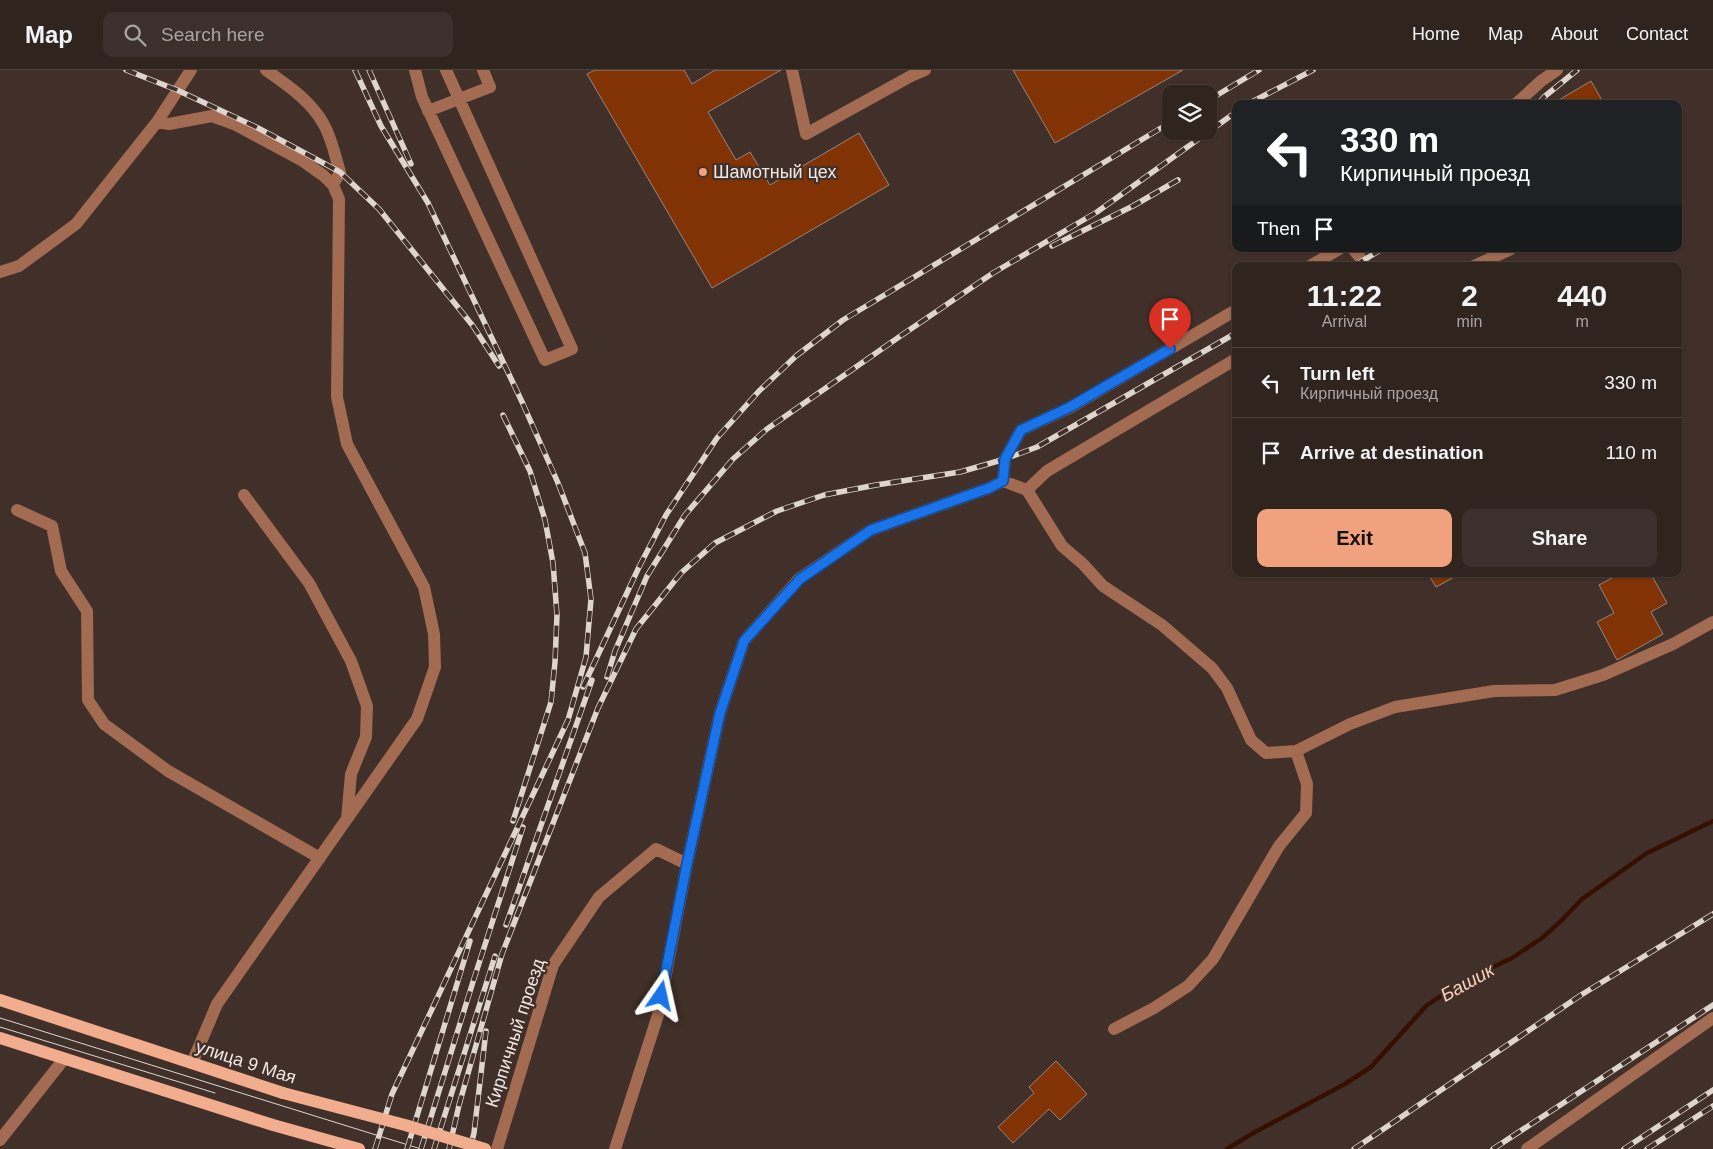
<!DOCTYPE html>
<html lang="en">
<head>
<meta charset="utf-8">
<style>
	:root { --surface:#30241f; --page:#3c302c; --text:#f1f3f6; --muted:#a8a4a4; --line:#4b413d; --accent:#f1a17d }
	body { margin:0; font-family:Helvetica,sans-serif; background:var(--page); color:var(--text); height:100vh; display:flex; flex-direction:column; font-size:19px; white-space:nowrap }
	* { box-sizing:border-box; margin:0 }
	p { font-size:16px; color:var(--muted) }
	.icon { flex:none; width:28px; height:28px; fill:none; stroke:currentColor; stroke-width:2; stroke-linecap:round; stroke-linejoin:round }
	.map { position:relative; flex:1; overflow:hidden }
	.side { position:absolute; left:1232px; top:192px; width:450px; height:315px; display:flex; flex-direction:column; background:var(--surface); border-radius:10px; box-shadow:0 1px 4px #0004,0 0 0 1px var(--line) }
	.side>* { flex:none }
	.hud { position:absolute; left:1232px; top:30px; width:450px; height:152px; border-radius:10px; box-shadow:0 1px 4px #0004,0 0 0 1px var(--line); background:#202124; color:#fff; overflow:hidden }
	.controls { position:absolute; left:1162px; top:15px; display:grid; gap:10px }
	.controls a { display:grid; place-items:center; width:55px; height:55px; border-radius:10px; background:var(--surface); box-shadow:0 1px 4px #0004,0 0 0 1px var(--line); font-size:25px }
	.pin { position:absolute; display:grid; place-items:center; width:42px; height:42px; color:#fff; margin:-51px -21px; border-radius:50% 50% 50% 0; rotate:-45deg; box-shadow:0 0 5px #0007 }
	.pin .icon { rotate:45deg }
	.me { position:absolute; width:55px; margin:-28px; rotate:11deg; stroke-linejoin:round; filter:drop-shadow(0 0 4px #0008) }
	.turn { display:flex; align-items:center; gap:18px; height:105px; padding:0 25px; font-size:22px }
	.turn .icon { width:65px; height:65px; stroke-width:2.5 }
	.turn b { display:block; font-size:35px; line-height:42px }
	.then { display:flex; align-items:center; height:48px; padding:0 25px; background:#0003; gap:10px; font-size:19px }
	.eta { display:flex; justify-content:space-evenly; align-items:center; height:85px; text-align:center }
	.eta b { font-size:30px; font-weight:800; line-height:35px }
	.cta { display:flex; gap:10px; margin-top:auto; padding:10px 25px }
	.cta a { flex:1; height:58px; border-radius:10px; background:var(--accent); color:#111; font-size:20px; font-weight:800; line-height:58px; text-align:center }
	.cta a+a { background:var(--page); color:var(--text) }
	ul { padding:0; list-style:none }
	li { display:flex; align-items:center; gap:15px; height:70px; padding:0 25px; border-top:1px solid var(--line) }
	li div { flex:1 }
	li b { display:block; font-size:19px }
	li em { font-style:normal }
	header { display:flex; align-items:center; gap:30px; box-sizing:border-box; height:70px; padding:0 25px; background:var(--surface); border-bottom:1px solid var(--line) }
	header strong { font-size:24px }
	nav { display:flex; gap:28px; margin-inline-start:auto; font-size:18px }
	.search { width:350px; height:45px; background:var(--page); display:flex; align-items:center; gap:12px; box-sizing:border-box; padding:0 18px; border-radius:10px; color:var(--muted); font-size:19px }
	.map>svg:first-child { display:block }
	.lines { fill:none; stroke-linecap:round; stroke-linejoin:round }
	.stream { stroke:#370f00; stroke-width:4.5 }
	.building { fill:#813305; stroke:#98857d }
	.minor { stroke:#a26b52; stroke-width:12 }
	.major { stroke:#f2ad8f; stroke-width:12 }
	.tram { stroke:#dfd5cf; stroke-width:1 }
	.rail-casing { stroke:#dfd5cf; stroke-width:5.5 }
	.rail { stroke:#403029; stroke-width:4; stroke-dasharray:11; stroke-linecap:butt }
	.major-bridge { stroke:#f2ad8f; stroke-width:12 }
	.route-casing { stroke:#114b97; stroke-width:12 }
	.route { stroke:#1a73e8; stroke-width:9 }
	.poi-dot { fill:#f1a17d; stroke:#403029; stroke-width:2 }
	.labels { text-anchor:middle; stroke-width:4.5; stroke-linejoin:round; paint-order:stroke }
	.poi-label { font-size:18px; fill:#f1e7e2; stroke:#403029; text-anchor:start }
	.street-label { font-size:18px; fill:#f1e7e2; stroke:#403029 }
	.water-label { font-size:19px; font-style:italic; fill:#fdceba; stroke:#403029 }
</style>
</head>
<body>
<header>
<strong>Map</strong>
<div class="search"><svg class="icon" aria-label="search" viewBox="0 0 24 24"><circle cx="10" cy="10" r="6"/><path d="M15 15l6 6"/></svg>Search here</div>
<nav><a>Home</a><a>Map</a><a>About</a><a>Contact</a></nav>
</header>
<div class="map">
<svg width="1713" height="1079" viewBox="0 0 1713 1079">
	<rect width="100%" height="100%" fill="#403029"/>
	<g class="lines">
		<path class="stream" d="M1227,1079L1255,1062L1345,1014L1371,997L1426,936L1463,911L1512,888L1542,868L1562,850L1582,829L1647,783L1713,751"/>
	</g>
	<path class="building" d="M595,0H684L692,14L715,0H781L708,42L736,90L750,82L770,115L859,63L889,115L712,218L587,4Z
		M1013,0H1183L1055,73Z
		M1591,11L1604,34H1552Z
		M1428,504H1460L1436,517Z
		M1619,504H1651L1667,533L1651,542L1663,564L1617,590L1597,552L1614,543L1599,515Z
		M1056,991L1087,1024L1060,1050L1049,1039L1013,1073L998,1057L1034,1023L1029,1017Z"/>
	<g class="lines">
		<path class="minor" d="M266,0C287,15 310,30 323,53C332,68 335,86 340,102L333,115
			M415,0L422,27L545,290L572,279L446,0
			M792,0L806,64L911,6L925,0
			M1516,34L1541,11L1557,0
			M428,41L490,17L483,0
			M157,52L169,54L212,46L234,54L303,91L324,106L333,115L339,129L337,327L347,374L424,517L434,564L435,597L417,649L217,934L192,993
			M1353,179L1363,191L1365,196
			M1310,196L1339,179
			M1474,196L1511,179
			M0,202L19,196L76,154L157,52L191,0
			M1003,411L1027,420L1062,476L1083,494L1103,516L1162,555L1212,598L1227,618L1251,670L1266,683L1296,681L1350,654L1395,637L1494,621L1555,620L1603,605L1673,574L1713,552
			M1027,420L1047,401L1236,289
			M244,425L309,513L351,591L367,636L366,667L351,704L347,749
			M17,440L52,456L61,501L87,541L88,630L104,654L168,701L320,788
			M687,794L720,643L744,571L799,509L871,460L989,418L1003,411L1005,389L1021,360L1071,337L1236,240
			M1114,959L1154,938L1188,916L1213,889L1279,776L1306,743L1307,714L1296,681
			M0,1070L64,989
			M497,1079L553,895L599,827L656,779L687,794L658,945L615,1079
			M1527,1079L1713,948"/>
		<path class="major" d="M0,930L283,1023
			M0,968L273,1055L359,1079"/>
		<path class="tram" d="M0,948L421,1079
			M0,957L215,1023"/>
		<g class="rail-casing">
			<path id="rail" d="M126,0L177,20L258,58L340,102L379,139L473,256L499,296
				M355,0L381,56L428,133L523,334L558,413L585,483L591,529L586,587L568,650L392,1024L375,1079
				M369,0L411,94
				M1209,30L1259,0
				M1248,34L1313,0
				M1538,34L1544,27L1577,0
				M1052,176L1133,136L1178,110
				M1354,196L1382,179
				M503,345L530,401L545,450L553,493L557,545L555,592L551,632L513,751
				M607,607L615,581L647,506L685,445L733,389L767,359L899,267L993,203L1097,142L1236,42
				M583,617L639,497L666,445L717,368L759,321L796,286L843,250L1171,52
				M506,855L592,610
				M407,1079L470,871
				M421,1079L472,915L523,757
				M434,1079L495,886
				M449,1079L459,1035L502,884L598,638L636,559L681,503L715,473L777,441L824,425L876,415L960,402L1005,389L1037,377L1236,263
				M470,1079L474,1063L486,961
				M1354,1079L1581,925L1713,844
				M1493,1079L1713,935
				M1624,1079L1713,1020
				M1647,1079L1713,1036"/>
		</g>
		<use href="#rail" class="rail"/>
		<path class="major-bridge" d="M283,1023L405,1055L485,1079"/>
	</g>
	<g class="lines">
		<g class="route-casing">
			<path id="route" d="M661,926L687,794L720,643L744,571L800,509L871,460L989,418L1003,411L1005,389L1021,360L1070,337L1170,279"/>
		</g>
		<use href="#route" class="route"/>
	</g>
	<circle class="poi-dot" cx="703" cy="102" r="5"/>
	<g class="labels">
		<g class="poi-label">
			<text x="713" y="108">Шамотный цех</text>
		</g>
		<g class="street-label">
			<text transform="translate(515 963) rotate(-72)" y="6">Кирпичный проезд</text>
			<text transform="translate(246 992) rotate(18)" y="6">улица 9 Мая</text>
		</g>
		<g class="water-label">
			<text transform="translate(1467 912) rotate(-29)" y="7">Башик</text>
		</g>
	</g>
</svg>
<div class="controls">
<a><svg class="icon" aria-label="layers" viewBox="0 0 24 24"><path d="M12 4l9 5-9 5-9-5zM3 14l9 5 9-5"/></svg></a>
</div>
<div class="pin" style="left:1170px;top:279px;background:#d93025"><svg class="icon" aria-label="arrive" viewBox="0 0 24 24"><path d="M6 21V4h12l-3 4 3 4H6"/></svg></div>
<svg class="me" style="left:661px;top:926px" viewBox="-20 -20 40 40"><path d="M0-17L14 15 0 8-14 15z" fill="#1a73e8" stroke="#fff" stroke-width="4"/></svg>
<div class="hud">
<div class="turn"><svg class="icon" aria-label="left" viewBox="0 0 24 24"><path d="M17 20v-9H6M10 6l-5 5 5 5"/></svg><div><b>330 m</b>Кирпичный проезд</div></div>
<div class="then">Then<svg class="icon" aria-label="arrive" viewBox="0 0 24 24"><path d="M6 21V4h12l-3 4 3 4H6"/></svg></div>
</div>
<section class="side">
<div class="eta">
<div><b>11:22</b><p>Arrival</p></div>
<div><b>2</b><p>min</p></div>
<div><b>440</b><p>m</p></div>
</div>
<ul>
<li><svg class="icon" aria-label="left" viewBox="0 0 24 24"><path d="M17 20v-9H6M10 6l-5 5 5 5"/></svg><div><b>Turn left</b><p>Кирпичный проезд</p></div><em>330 m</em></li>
<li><svg class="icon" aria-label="arrive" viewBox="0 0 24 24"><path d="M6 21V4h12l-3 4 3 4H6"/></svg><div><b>Arrive at destination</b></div><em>110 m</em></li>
</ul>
<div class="cta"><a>Exit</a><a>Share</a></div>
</section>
</div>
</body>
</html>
